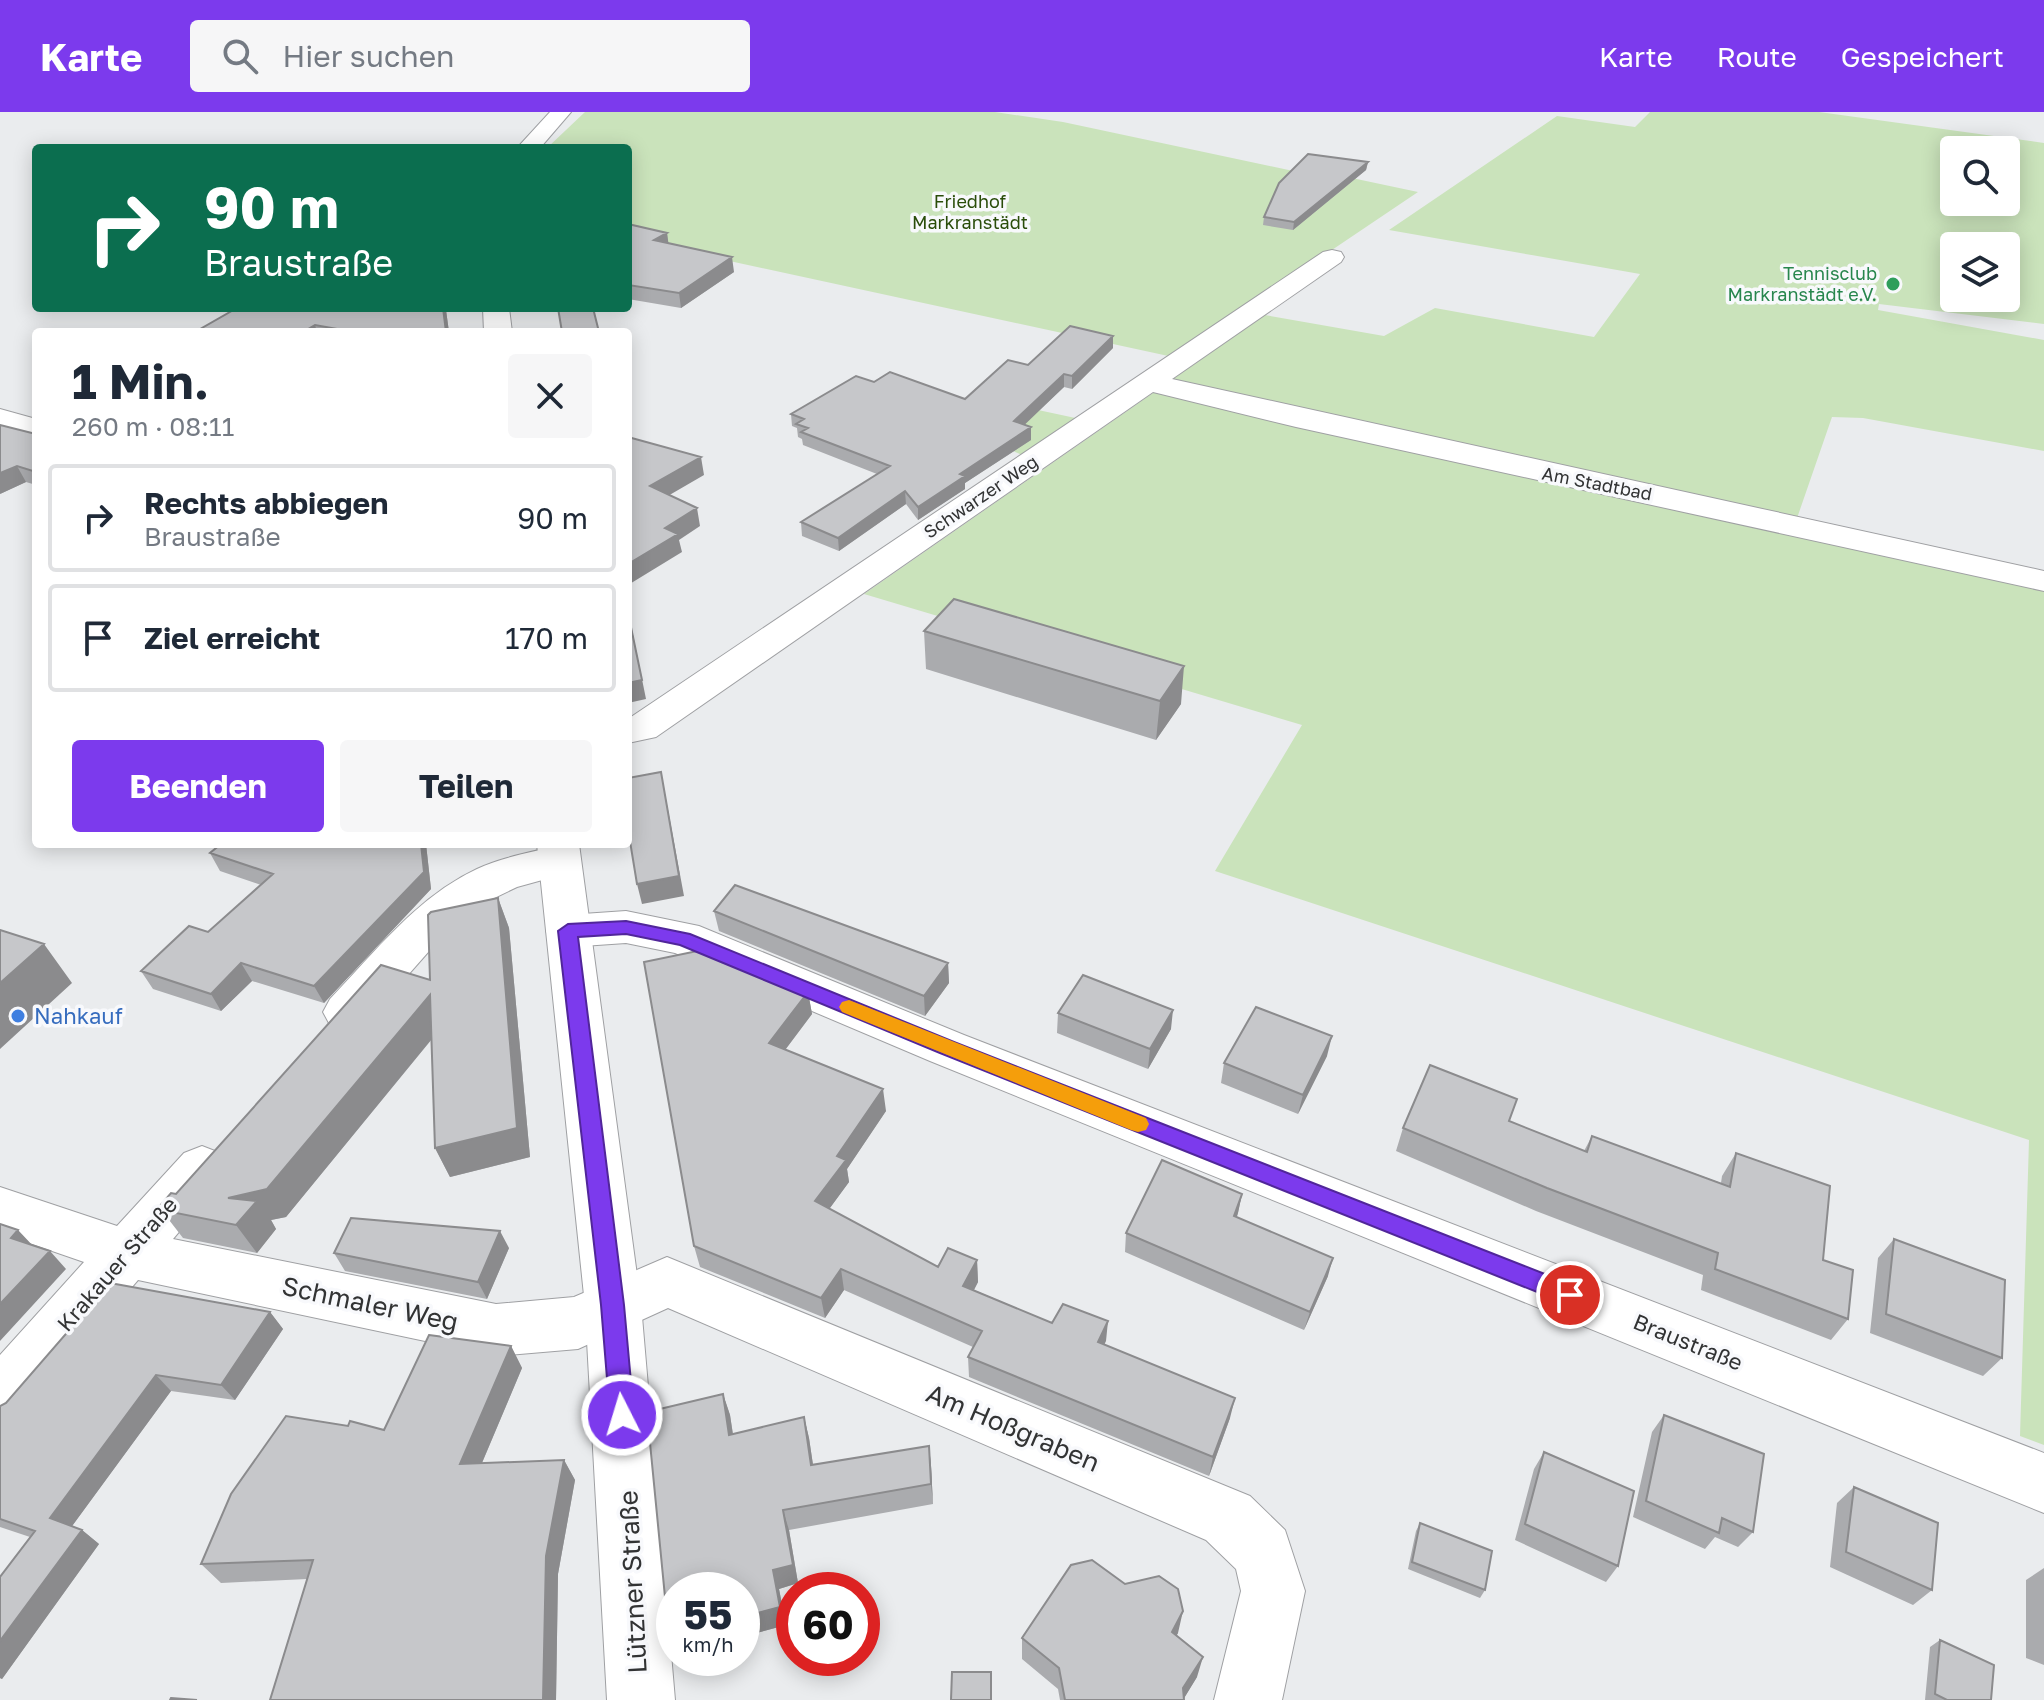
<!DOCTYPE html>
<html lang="de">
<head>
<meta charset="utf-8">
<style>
	:root { --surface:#fff; --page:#f6f6f7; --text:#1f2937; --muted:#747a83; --line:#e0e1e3; --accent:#7c3aed }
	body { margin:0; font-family:"Golos Text",sans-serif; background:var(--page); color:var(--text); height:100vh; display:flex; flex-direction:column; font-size:30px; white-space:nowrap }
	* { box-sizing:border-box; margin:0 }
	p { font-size:26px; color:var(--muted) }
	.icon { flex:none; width:44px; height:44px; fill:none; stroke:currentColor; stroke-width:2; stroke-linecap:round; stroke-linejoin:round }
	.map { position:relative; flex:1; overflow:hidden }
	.details { position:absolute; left:32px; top:216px; width:600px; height:520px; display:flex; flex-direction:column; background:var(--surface); border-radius:8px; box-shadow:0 4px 20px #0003 }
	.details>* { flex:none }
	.top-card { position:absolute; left:32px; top:32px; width:600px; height:168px; border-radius:8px; box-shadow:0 4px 20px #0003; background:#0b6e4f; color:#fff; overflow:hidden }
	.controls { position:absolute; left:1940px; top:24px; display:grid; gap:16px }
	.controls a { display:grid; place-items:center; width:80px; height:80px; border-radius:8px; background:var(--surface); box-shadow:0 4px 20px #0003; font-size:40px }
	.speed { position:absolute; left:656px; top:1460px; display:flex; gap:16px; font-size:40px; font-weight:700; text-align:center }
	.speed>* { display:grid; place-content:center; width:104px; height:104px; border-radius:50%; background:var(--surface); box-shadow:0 4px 20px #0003; line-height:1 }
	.speed small { font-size:20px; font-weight:400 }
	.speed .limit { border:12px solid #d22; background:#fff; color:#111 }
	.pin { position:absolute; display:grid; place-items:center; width:68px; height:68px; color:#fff; margin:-34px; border:4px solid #fff; border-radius:50%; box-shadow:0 2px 8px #0007 }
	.me { position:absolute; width:88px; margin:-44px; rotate:355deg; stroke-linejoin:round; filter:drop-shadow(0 0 6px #0008) }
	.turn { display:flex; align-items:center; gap:28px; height:168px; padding:0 40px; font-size:36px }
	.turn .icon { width:104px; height:104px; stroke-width:2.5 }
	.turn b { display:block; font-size:56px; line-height:68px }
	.round { display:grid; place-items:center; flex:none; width:84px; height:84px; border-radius:8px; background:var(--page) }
	.head { display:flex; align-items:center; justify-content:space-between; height:136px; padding:0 40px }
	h1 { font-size:48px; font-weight:700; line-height:60px }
	.action { display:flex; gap:16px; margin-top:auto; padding:16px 40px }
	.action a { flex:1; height:92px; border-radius:8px; background:var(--accent); color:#fff; font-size:32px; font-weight:700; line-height:92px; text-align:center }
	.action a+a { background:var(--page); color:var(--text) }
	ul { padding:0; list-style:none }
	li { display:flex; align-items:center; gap:24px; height:108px; margin:0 16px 12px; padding:0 24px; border:4px solid var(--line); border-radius:8px }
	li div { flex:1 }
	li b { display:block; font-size:30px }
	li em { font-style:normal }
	header { display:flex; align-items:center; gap:48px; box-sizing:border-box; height:112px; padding:0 40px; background:var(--accent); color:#fff }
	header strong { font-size:38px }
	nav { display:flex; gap:44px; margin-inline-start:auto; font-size:28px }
	.search { width:560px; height:72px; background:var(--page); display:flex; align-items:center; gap:20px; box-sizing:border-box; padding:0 28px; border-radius:8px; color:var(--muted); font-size:30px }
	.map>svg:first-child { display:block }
	.green { fill:#cae3bb; fill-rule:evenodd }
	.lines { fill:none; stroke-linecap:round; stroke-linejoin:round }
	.minor-casing { stroke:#9fa0a3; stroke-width:2 }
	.primary-casing { stroke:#9fa0a3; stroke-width:2 }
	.minor { fill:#fff; fill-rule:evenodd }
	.primary { fill:#fff; fill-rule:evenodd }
	.wall { fill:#aaabae }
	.shaded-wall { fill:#8b8b8d }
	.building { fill:#c6c7ca; stroke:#8b8b8d; stroke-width:2 }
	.route { fill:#7c3aed; stroke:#51269a; stroke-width:2 }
	.slow { fill:#f59e0b }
	.leisure-dot { fill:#2e9e5b; stroke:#f8f9fc; stroke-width:3 }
	.shop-dot { fill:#3f7fe0; stroke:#f8f9fc; stroke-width:3 }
	.labels { text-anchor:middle; stroke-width:7; stroke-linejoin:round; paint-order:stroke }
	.far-park-label { font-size:18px; fill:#2a4d0a; stroke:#f8f9fc }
	.far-leisure-label { font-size:18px; fill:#27864d; stroke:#f8f9fc; text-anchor:end }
	.far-street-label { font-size:18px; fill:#323334; stroke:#f8f9fc }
	.shop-label { font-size:22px; fill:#366cbe; stroke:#f8f9fc; text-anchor:start }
	.street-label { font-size:22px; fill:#323334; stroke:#f8f9fc }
	.near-street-label { font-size:26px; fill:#323334; stroke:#f8f9fc }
</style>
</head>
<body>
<header>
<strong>Karte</strong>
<div class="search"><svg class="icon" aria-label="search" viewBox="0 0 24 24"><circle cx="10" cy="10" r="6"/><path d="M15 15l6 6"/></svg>Hier suchen</div>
<nav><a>Karte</a><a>Route</a><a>Gespeichert</a></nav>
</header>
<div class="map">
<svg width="2044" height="1588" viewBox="0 0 2044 1588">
	<rect width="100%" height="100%" fill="#eaecee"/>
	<path class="green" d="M585,0H995L1063,10L1326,66L1333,62L1418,80L1173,245L628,127V36H547Z
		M1650,0H1819L2044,31V212L1879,192L1878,198L2044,228V339L1863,306L1832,305L1795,412L2044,469V1333L2020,1324L2029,1028L1215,759L1302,613L864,482L1265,203L1384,224L1435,196L1594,225L1640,162L1389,118L1557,4L1635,15ZM1954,38H2006V90H1954ZM1954,134H2006V186H1954Z
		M1005,291L1080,307L1024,344L965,317Z"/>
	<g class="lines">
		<g class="minor-casing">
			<path id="minor" d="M1332,138L1341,140L1344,145L1341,150L1172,267L2044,459V479L1296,315L1153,280L656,625L628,631V607L1323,140Z
				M0,297L36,307V326L0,316Z
				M560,733L575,737L581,748L575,759L517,775L488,789L430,838L364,913L347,918L330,913L323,900L330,887C375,840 417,785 477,757C503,745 533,740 560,733Z
				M626,799L699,814L964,923L2044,1341V1401L930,949L675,841L626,831L568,835L552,831L546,819L552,807L568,803Z
				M202,1034L220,1041L228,1056L220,1071L173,1127L496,1192L574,1185L667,1145L1250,1384L1285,1418L1305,1479L1282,1588H1214L1241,1479L1236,1457L1206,1428L668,1196L578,1237L496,1244L138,1168L21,1305L0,1313V1243L84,1150L0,1121V1075L117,1114L184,1041Z"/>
		</g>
		<g class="primary-casing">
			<path id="primary" d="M550,0H571L540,36H517Z
				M483,196H509L512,220H484Z
				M537,732H579L641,1193L675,1588H607L585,1193Z"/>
		</g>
		<use href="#minor" class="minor"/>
		<use href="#primary" class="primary"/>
	</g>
	<path class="wall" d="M1368,50L1366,58L1293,118L1263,113L1264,105Z
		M628,112L667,121L668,131L734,160L681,196L628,187Z
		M456,197L446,198L449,220H195Z
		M1113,236L1072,277L1064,275L1024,312L1031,315V328L965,371V377L918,408L906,392L839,439L802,424L801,410L877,362L803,333L802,327L798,325L797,316L792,314L791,302L874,270L965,287L1028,253Z
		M36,322V373L26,370L0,382Z
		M924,519L1181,592L1156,628L926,557Z
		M426,732L431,777L324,891L252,869L221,899L153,877L141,859L208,820L261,773L220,759L210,741Z
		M498,786L509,816L530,1045L450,1065L435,1036L432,927L286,1105L271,1108L276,1117L257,1141L183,1126L159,1095L176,1082L430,868Z
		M714,799L948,851L949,871L925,904L719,819Z
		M808,880L812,902L785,938L886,999L847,1057L849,1070L829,1097L938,1155L977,1148L978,1170L974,1178L1052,1211L1108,1209L1104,1233L1230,1306L1209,1364L969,1265L968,1245L973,1235L844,1178L825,1206L700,1155L694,1134Z
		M1058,901L1171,917L1148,957L1057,921Z
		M1327,944L1298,1002L1221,971L1224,951Z
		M1509,1009L1584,1039L1592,1024L1721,1071L1722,1064L1736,1041L1823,1148L1848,1207L1831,1228L1701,1178L1703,1163L1536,1099L1396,1039L1403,1016Z
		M1242,1082L1237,1105L1328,1164L1304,1218L1125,1140L1126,1121Z
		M1894,1127L2002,1246L1983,1264L1870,1221L1878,1146Z
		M509,1136L487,1187L345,1159L334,1141Z
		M270,1200L283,1217L235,1288L171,1279L72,1414L82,1418L99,1432L2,1567L0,1566V1465L30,1425L0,1415V1294Z
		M511,1234L522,1256L482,1351L564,1348L575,1368L558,1462L556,1588H270L307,1467L221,1471L201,1452L348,1314L384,1318Z
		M723,1282L730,1303L733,1322L804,1305L809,1326L813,1353L929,1334L931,1354L933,1392L789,1418L798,1471L779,1477L786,1513L742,1525Z
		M1664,1303L1753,1420L1738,1435L1715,1425L1705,1437L1633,1405L1652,1320Z
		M1544,1340L1618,1454L1606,1470L1515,1428L1534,1357Z
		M1854,1375L1932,1478L1913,1493L1830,1455L1837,1391Z
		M1420,1411L1485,1478L1480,1486L1408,1457L1416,1419Z
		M2044,1456V1553L2026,1546V1468Z
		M1125,1472L1178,1521L1176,1524L1197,1565L1184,1586V1588H1060L1058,1577L1022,1547V1526Z
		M1940,1528L1991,1588H1925L1930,1535Z"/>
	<path class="shaded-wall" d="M1368,50L1366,58L1293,118L1294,110Z
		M667,121L669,135L654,128Z
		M732,145L734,160L681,196L679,181Z
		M443,196H456L446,198L449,220H446Z
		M315,213L317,220H303Z
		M1113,224V236L1072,277V264Z
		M1064,262V275L1015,322L1014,309Z
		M1031,315V328L965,371V377L918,408V395L960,362Z
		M701,345L704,363L654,392L650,374Z
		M17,354L26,370L0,382V361Z
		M905,379L906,392L839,439L838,426Z
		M697,396L700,414L679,428L682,440L628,473V452L665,416Z
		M628,498L646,587L628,591Z
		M1184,554L1181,592L1156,628L1160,589Z
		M661,660L684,784L642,792L637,772Z
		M421,732H426L431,777L324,891L314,874Z
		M498,786L509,816L530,1045L450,1065L435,1036Z
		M44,832L72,871L0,937V871Z
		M241,851L252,869L221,899L211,882Z
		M948,851L949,871L925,904L924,884Z
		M808,880L812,902L773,954L769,931Z
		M430,883L444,912L286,1105L271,1108L276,1117L257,1141L236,1113L228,1086Z
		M1173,898L1171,917L1148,957L1150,937Z
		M1332,924L1327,944L1298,1002L1303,983Z
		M883,977L886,999L847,1057L849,1070L819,1111L815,1089L837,1044Z
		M1242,1082L1238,1101L1230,1123L1234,1104Z
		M18,1118L35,1136L11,1126Z
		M500,1119L509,1136L487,1187L478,1170Z
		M50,1139L66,1157L0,1229V1192Z
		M1333,1146L1328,1164L1304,1218L1310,1200Z
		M977,1148L978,1170L965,1195L963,1174Z
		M841,1157L844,1178L825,1206L821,1186Z
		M270,1200L283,1217L235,1288L221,1273Z
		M1108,1209L1106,1229L1096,1250L1098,1230Z
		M511,1234L522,1256L473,1372L460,1352Z
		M156,1263L171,1279L67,1421L50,1406Z
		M723,1282L730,1303L736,1344L729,1323Z
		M1235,1286L1230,1306L1209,1364L1213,1345Z
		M804,1305L809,1326L816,1373L811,1353Z
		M929,1334L931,1354L933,1392L931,1372Z
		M564,1348L575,1368L558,1462L556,1588H543L546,1444Z
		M783,1398L789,1418L798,1471L779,1477L786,1513L742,1525V1505L773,1458Z
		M82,1418L99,1432L2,1567L0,1566V1529Z
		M1183,1499L1178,1521L1167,1541L1172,1520Z
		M674,1524V1536L669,1526Z
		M1203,1545L1197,1565L1183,1588V1576Z"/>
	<path class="building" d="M1308,42L1368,50L1294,110L1264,105L1279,71Z
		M628,112L667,121L654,128L732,145L679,181L628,173Z
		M237,196H443L446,220H354L315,213L303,220H195Z
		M558,196H593L599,220H562Z
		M1070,214L1113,224L1072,264L1064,262L1014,309L1031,315L960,362L965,364L918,395L905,379L838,426L801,410L890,354L801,320L808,316L796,312L804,307L791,302L856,264L874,270L890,260L965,287L1008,248L1028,253Z
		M0,313L36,322V360L17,354L0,361Z
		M628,325L701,345L650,374L697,396L665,416L678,422L628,452Z
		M954,487L1184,554L1160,589L924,519Z
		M628,501L642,568L628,571Z
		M661,660L679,764L637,772L628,717V666Z
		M221,732H421L424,760L314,874L241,851L211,882L141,859L189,814L208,820L273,762L210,741Z
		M735,773L948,851L924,884L714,799Z
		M498,786L517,1016L435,1036L430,883L267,1077L228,1086L257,1089L236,1113L161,1098L163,1096L159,1095L171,1081L176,1082L381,853L430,868L428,803L431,800Z
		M0,818L44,832L0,871Z
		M707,837L808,880L769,931L883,977L837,1044L846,1048L815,1089L938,1155L948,1136L977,1148L963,1174L1052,1211L1063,1192L1108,1209L1098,1230L1235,1286L1213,1345L968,1245L982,1219L841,1157L821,1186L694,1134L644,850Z
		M1083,863L1173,898L1150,937L1058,901Z
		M1256,895L1332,924L1303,983L1224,951Z
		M1430,953L1517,987L1509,1009L1587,1040L1592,1024L1730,1075L1736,1041L1830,1074L1823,1148L1853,1158L1848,1207L1715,1157L1718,1141L1547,1076L1403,1016Z
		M1162,1048L1242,1082L1234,1104L1333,1146L1310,1200L1126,1121Z
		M351,1106L500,1119L478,1170L334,1141Z
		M0,1112L18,1118L11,1126L50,1139L0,1192Z
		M1894,1127L2005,1168L2002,1246L1886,1202Z
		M110,1171L270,1200L221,1273L156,1263L50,1406L82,1418L0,1529V1465L35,1419L0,1407V1294L6,1291Z
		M429,1223L511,1234L460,1352L564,1348L546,1444L543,1588H270L313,1448L201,1452L231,1382L286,1304L348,1314L350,1309L384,1318Z
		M723,1282L729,1323L804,1305L811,1353L929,1334L931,1372L783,1398L793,1453L773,1458L780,1495L742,1505V1478H674V1524L669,1526L647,1300Z
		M1664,1303L1764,1342L1753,1420L1722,1406L1719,1421L1646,1389Z
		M1544,1340L1634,1379L1618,1454L1525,1412Z
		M1854,1375L1938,1411L1932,1478L1846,1440Z
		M1420,1411L1492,1439L1485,1478L1412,1450Z
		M1092,1448L1125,1472L1159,1464L1178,1477L1183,1499L1172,1520L1203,1545L1183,1576L1184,1588H1065L1059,1556L1022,1526L1071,1453Z
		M1940,1528L1994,1553L1991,1588H1947L1935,1582Z
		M952,1560H991V1588H951Z
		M171,1586L197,1588H170Z"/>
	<path class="route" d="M626,809L690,822L954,930L1578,1175L1581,1183L1578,1190L1570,1193L1562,1190L940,941L680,833L626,822L578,825L624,1193L634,1303L630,1311L622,1315L613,1311L610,1303L601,1193L558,819L568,812Z"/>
	<path class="slow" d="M849,888L1146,1006L1149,1012L1146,1018L1138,1020L1131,1018L842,900L839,895L842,890Z"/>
	<circle class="leisure-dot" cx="1893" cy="172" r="8"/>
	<circle class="shop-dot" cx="18" cy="904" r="8"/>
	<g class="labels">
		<g class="far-park-label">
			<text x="970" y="96">Friedhof<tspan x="970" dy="21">Markranstädt</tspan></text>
		</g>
		<g class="far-leisure-label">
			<text x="1877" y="168">Tennisclub<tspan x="1877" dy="21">Markranstädt e.V.</tspan></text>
		</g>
		<g class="far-street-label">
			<text transform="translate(1597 372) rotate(11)" y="6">Am Stadtbad</text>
			<text transform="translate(981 385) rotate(-34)" y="6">Schwarzer Weg</text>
		</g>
		<g class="shop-label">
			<text x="34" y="912">Nahkauf</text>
		</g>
		<g class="street-label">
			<text transform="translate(117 1152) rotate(-49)" y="8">Krakauer Straße</text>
			<text transform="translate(1688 1230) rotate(22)" y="8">Braustraße</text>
		</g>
		<g class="near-street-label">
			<text transform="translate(370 1192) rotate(12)" y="9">Schmaler Weg</text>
			<text transform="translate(1013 1316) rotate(23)" y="9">Am Hoßgraben</text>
			<text transform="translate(633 1470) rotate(-93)" y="9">Lützner Straße</text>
		</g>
	</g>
</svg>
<div class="controls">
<a><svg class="icon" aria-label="search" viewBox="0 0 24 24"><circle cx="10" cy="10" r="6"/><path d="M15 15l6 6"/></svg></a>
<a><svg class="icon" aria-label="layers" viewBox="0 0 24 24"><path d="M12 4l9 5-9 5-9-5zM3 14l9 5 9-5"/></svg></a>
</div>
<div class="speed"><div>55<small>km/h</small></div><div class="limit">60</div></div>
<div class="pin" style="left:1570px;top:1183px;background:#d93025"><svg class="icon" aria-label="arrive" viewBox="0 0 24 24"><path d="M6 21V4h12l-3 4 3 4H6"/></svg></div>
<svg class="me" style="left:622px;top:1303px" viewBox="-20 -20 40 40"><circle r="17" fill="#7c3aed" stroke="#fff" stroke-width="3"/><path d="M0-11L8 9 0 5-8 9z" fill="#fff"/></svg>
<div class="top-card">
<div class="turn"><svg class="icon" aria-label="right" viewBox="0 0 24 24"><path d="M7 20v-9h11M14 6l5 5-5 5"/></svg><div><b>90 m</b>Braustraße</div></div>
</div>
<section class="details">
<div class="head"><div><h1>1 Min.</h1><p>260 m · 08:11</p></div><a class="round"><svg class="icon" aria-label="close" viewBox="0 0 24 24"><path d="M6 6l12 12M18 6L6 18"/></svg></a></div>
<ul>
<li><svg class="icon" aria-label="right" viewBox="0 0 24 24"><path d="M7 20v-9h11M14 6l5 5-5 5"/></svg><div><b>Rechts abbiegen</b><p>Braustraße</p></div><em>90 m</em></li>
<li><svg class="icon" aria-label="arrive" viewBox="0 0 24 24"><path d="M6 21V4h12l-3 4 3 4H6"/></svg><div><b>Ziel erreicht</b></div><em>170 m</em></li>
</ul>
<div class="action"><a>Beenden</a><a>Teilen</a></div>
</section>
</div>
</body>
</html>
